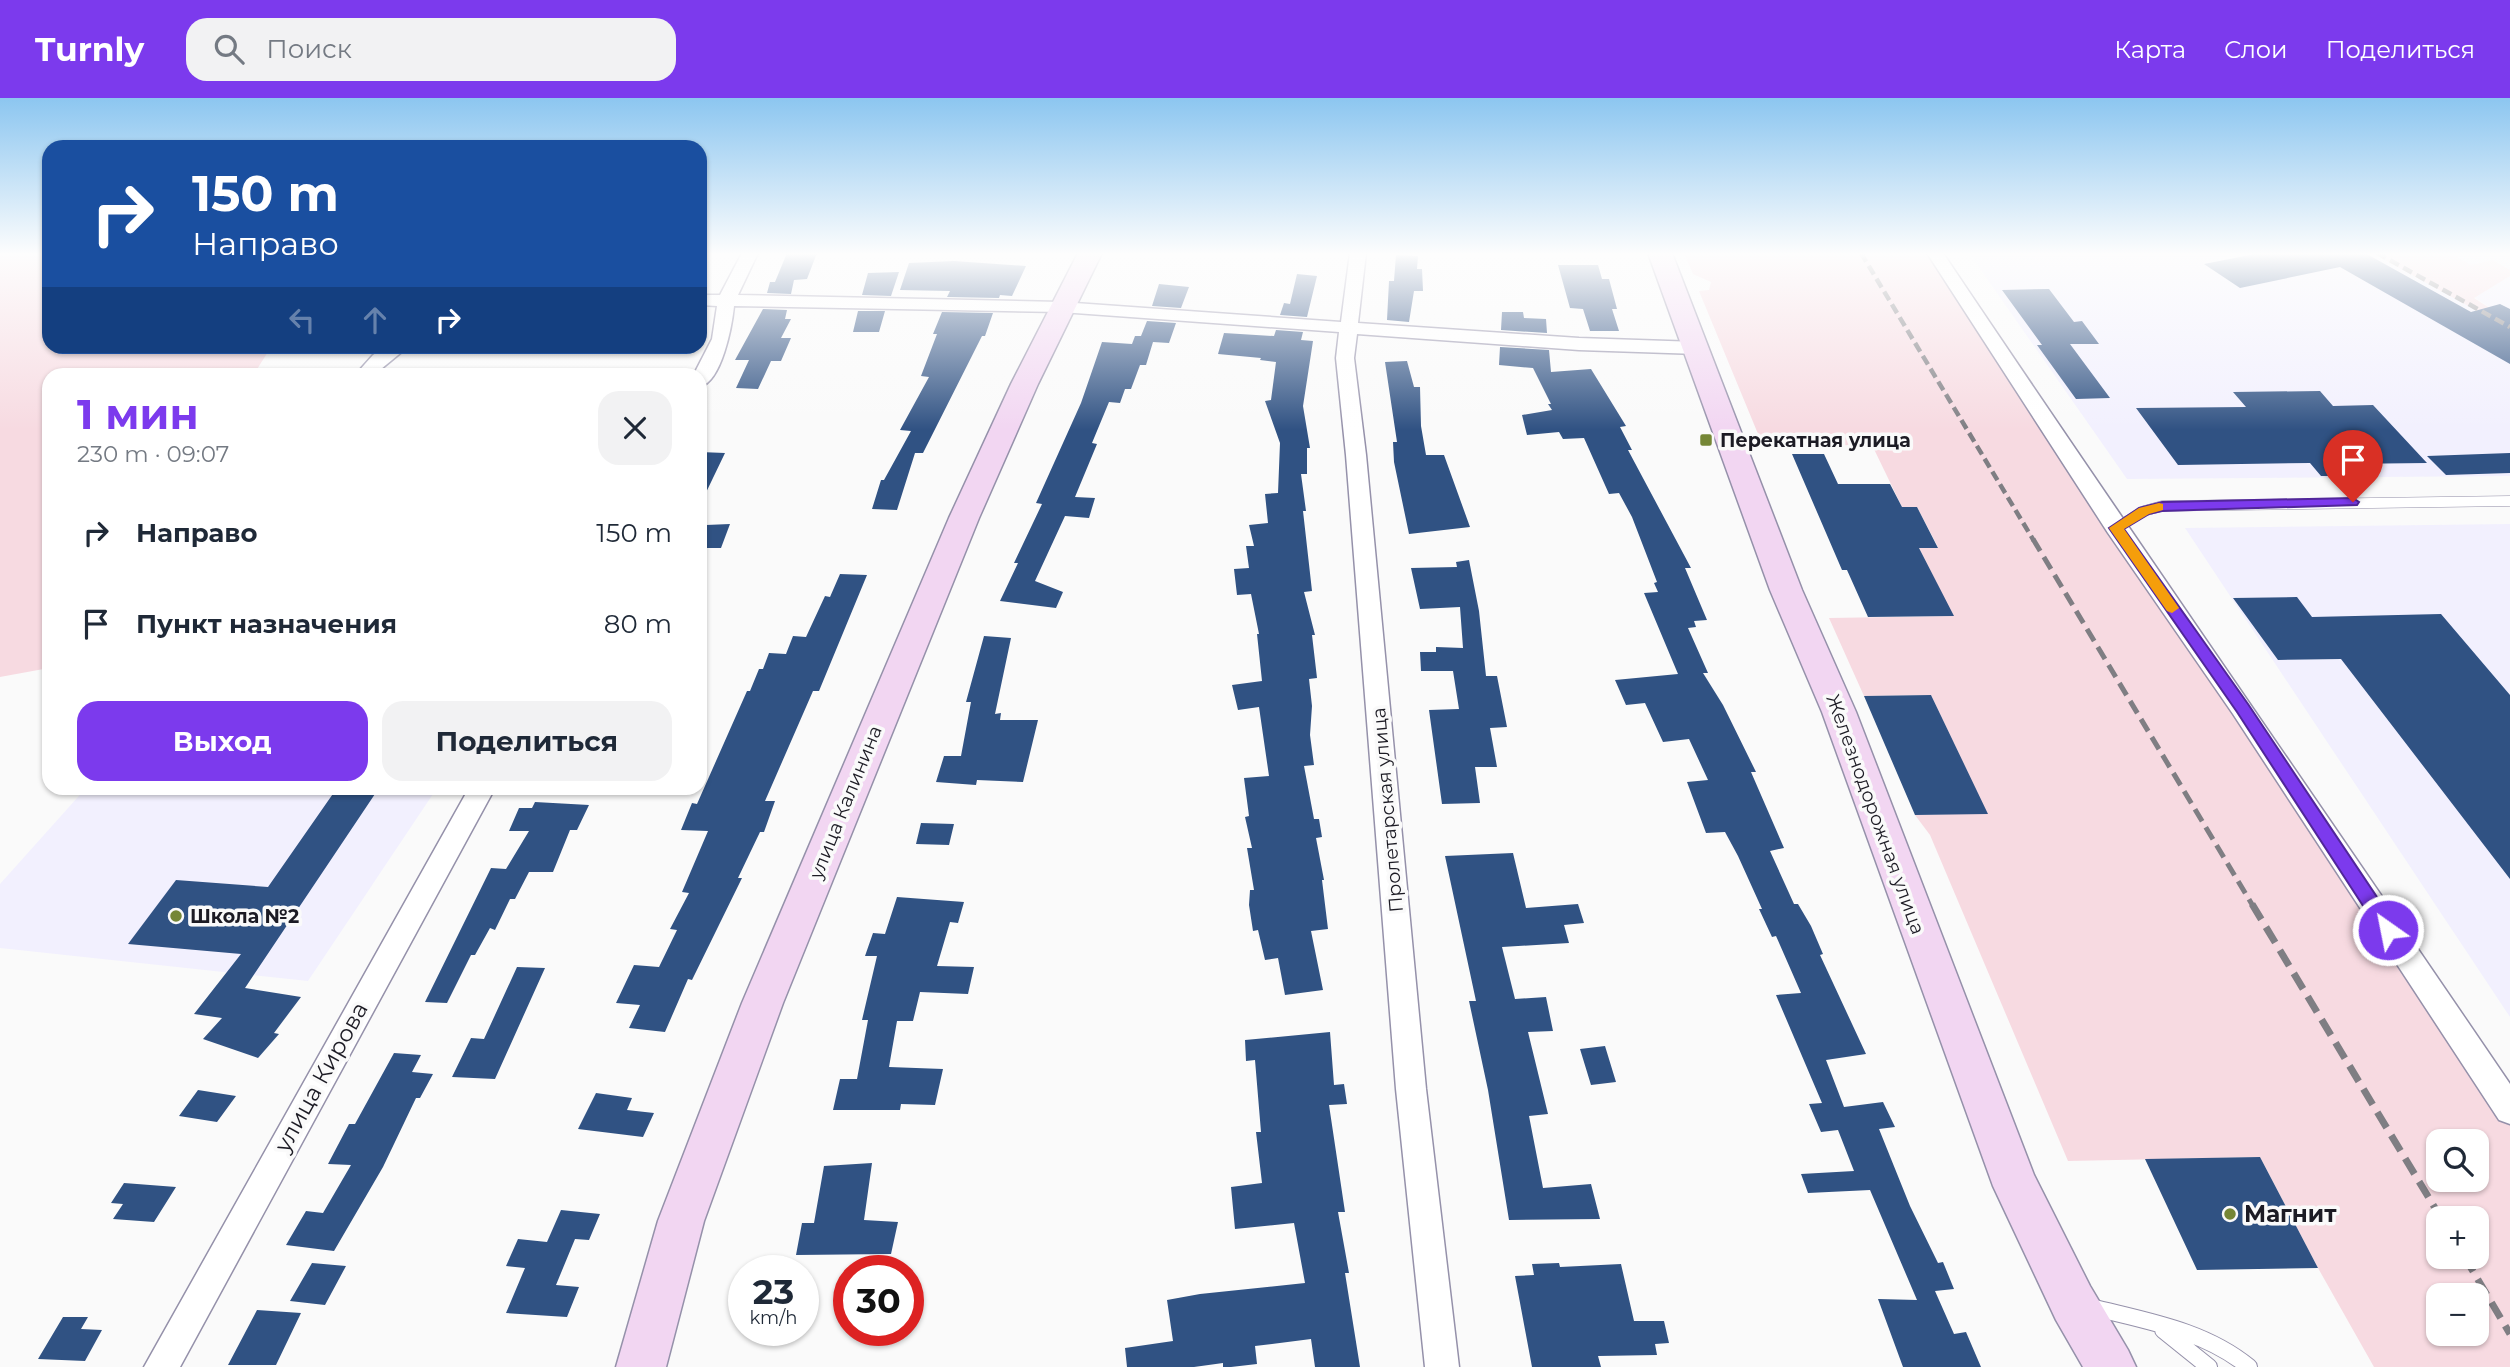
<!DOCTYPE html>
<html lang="ru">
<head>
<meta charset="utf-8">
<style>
	:root { --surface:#fff; --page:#f2f2f3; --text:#1f2937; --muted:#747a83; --accent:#7c3aed }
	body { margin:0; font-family:Montserrat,sans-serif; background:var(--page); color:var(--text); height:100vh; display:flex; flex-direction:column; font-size:26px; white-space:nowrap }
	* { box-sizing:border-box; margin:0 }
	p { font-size:23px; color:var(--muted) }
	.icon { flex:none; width:38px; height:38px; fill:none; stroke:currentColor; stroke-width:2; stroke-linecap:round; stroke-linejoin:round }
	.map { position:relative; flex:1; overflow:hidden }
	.sheet { position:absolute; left:42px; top:270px; width:665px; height:427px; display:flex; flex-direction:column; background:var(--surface); border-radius:21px; box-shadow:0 2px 5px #0004 }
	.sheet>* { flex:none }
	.guide { position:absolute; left:42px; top:42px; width:665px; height:214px; border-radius:21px; box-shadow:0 2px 5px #0004; background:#1a4fa0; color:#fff; overflow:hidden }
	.fabs { position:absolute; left:2426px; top:1031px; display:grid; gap:14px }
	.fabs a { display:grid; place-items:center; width:63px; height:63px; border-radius:14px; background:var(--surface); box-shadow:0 2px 5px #0004; font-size:35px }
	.speed { position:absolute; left:728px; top:1157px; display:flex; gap:14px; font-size:35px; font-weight:700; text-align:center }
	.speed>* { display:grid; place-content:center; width:91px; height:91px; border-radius:50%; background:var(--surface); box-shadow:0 2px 5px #0004; line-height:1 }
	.speed small { font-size:18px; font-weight:400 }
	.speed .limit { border:10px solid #d22; background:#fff; color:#111 }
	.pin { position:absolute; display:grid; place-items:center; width:60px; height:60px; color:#fff; margin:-72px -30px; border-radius:50% 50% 50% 0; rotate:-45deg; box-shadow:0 0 7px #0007 }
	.pin .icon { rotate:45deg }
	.me { position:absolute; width:77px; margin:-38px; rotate:327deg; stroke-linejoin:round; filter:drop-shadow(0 0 5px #0008) }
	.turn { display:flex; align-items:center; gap:24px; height:147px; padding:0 35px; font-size:32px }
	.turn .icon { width:91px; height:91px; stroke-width:2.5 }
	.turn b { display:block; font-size:49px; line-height:60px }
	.lanes { display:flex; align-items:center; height:66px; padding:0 35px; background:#0003; justify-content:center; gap:35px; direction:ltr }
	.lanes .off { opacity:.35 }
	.round { display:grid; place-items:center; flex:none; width:74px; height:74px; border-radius:21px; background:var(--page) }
	.head { display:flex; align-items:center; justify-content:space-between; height:119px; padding:0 35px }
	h1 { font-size:42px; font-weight:700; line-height:52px; color:var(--accent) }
	.cta { display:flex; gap:14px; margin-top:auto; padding:14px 35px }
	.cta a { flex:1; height:80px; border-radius:21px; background:var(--accent); color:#fff; font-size:28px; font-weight:700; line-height:80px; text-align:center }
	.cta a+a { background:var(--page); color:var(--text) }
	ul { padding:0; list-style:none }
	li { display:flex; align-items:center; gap:21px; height:91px; padding:0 35px }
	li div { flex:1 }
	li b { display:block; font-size:26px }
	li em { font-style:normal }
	header { display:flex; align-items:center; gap:42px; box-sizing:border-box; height:98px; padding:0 35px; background:var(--accent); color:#fff }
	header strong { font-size:33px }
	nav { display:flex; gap:38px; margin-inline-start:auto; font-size:24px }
	.search { width:490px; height:63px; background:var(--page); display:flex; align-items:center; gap:18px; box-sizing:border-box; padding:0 24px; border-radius:21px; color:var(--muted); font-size:26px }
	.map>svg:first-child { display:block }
	.built { fill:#f2f0fe }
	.green { fill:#f7dae1; fill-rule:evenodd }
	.building { fill:#305283 }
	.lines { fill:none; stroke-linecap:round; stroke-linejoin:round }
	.lane-far1-casing { stroke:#9591aa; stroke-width:11 }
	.lane-casing { stroke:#9591aa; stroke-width:18 }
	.street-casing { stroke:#9591aa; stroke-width:3 }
	.secondary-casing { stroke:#9591aa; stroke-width:3 }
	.lane-far1 { stroke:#fff; stroke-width:10 }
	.lane { stroke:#fff; stroke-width:16 }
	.street { fill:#fff; fill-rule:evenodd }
	.secondary { fill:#f2d6f2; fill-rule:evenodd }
	.rail-far2 { stroke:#7f7e83; stroke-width:4.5; stroke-dasharray:10 5; stroke-linecap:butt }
	.rail-far1 { stroke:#7f7e83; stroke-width:5; stroke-dasharray:14 7; stroke-linecap:butt }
	.rail { stroke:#7f7e83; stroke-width:7; stroke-dasharray:18 9; stroke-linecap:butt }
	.route { fill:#7c3aed; stroke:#51269a; stroke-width:2 }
	.slow { fill:#f59e0b }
	.poi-dot { fill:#758636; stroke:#fafafa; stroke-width:2.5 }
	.labels { text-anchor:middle; stroke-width:7; stroke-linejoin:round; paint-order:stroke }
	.poi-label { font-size:19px; font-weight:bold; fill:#1c1b24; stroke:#fafafa; text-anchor:start }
	.street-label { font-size:19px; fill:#1c1b24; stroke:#fafafa }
	.near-street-label { font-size:23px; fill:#1c1b24; stroke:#fafafa }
	.near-poi-label { font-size:23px; font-weight:bold; fill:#1c1b24; stroke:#fafafa; text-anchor:start }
</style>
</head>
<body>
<header>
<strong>Turnly</strong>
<div class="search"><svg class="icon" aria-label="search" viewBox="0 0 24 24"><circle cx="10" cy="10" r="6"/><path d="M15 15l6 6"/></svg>Поиск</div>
<nav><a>Карта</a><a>Слои</a><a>Поделиться</a></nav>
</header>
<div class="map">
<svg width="2510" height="1269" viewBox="0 0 2510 1269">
	<rect width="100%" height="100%" fill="#fafafa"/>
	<path class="built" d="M1969,155H2372L2510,231V378L2127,381Z
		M2450,155H2510V172L2493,162L2471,167Z
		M2510,178V223L2474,199Z
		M2510,426V919L2185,430Z
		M86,690H437L308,883L0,850V786Z"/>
	<path class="green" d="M0,155H49V248L271,249L254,276H49V570L0,579Z
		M1684,155H1935L2510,1012V1269H2374L2318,1170L2260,1059L2068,1063L1930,737L1915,717L1987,715L1931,597L1864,598L1829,520L1953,518L1919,450L1938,449L1917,409H1902L1872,347L1763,348L1699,193L1709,192L1711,184L1693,176ZM2438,1043H2476V1082H2438ZM2438,1120H2476V1158H2438ZM2438,1197H2476V1236H2438Z
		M2372,155H2450L2471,167L2493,162L2510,172V178L2474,200L2510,223V231Z"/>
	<path class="building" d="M787,155H817L807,181L794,182L791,196L767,195L770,184H775Z
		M2260,155H2365L2471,214L2500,206L2510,211V266L2340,169L2240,190L2204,166Z
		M1396,157L1418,158L1417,171H1422L1423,193H1414L1409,224L1387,222L1389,183H1394Z
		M954,163L1026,168L1012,198L1000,197L999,200L947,199L950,193L900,192L909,165Z
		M1558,167H1598L1602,181H1609L1617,211H1612L1619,233H1590L1583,211L1570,210Z
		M899,174L891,198L862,197L868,175Z
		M1297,176L1317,178L1307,219L1280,217L1284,205L1290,206Z
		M1159,186L1189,189L1181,210L1152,208Z
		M2049,191L2074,224L2082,223L2099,246H2070L2110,300L2076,301L2037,247H2042L2002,192Z
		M763,211L787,212L785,221H791L781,240H791L781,263H771L758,291L736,290L749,262H735Z
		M858,213H885L879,234H853Z
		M942,214L993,215L985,238H982L923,355H915L897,412L872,411L881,382H884L911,333L900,332L929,279L921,278L937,236H933Z
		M1502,214H1523L1524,220L1546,221L1547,235L1501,232Z
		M1147,223L1176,225L1169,245L1153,244L1146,267H1140L1131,291H1125L1120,305L1109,304L1092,345L1097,346L1075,399L1095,400L1089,420L1065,418L1035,483L1063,494L1056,510L1000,503L1018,465H1014L1042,406L1036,405L1081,305L1102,244L1132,246L1135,238H1141Z
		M1276,232L1303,234L1301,242L1313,243L1303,308L1310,350H1307V376H1301L1306,413H1303L1312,493L1304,494L1315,537H1312L1317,580L1309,581L1312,608L1310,637L1314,667L1304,668L1314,721H1319L1322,739L1316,740L1324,782H1322L1328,831L1311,833L1323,892L1285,897L1278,860L1265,862L1258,832L1253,833L1249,807L1250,792H1254L1247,750H1252L1245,719L1249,718L1244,680L1269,678L1259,609L1238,612L1232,587L1262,583L1257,536H1259L1251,496L1237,497L1234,471L1249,470L1246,448H1254L1249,427L1268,425L1265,396L1278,395L1280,345L1265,303L1271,302L1276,264L1260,262L1261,260L1218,256L1224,235L1274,238Z
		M1500,249L1549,252L1551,274L1591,271L1626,328L1620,329L1632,352H1628L1691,470H1685L1707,522L1694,523L1696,529L1688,530L1708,575H1703L1723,607L1756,674H1751L1784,750L1770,753L1794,806H1798L1811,828L1823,856L1820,857L1866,956L1826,962L1844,1009L1883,1004L1895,1029L1879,1031L1910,1108L1938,1165L1943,1164L1954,1191L1935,1193L1954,1236L1966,1234L1981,1269H1903L1878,1201L1917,1202L1870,1092L1808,1095L1801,1076L1854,1073L1838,1032L1821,1034L1809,1006L1822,1005L1776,897L1801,895L1776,838L1772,839L1759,811H1762L1738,758L1725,734L1706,735L1687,684L1708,682L1689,641L1663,644L1645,605L1626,607L1615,582L1678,576L1644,495L1658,494L1654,485L1657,484L1632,419L1619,395L1609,396L1584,340L1563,341L1559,334L1527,337L1522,317L1552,312L1548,306H1551L1533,270L1499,267Z
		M1407,263L1414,289H1420L1421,328L1426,357H1444L1470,429L1409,436L1394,364L1393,344H1397L1385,264Z
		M2320,293L2333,308L2373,307L2427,365L2340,366L2351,378H2321L2310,365L2178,367L2136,310L2246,309L2233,294Z
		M700,354L725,355L700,407Z
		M2510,355V375L2446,377L2427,358Z
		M1792,356H1824L1838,386H1890L1902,409H1917L1938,450H1919L1954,518L1868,519L1847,472H1842Z
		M730,426L721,450H700L706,427Z
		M1469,462L1479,513L1486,578H1497L1507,629L1490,630L1497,669H1475L1480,705L1442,706L1429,612L1459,611L1453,573H1421L1420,554H1436V549L1463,550L1460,509L1420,511L1411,470L1457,469L1456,464Z
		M840,476L867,477L819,593H813L765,703H775L764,734H760L738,780H742L692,882L688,881L665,934L629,930L640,907L616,905L634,867L659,869L677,832L670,831L689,795L682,794L708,733L681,732L692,705L697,706L747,593H750L759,571H763L769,555L786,556L793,538L806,539L825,498L830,499Z
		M2297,499L2312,519L2441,516L2510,597V781L2341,561L2278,562L2233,500Z
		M984,538L1011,540L995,616L1001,615L1000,622H1038L1023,684L977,682L976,687L936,684L944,658H961L971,604H966Z
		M1931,597L1988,716L1915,717L1864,598Z
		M337,690H379L245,890L301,899L274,935L279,936L258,960L203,941L222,920L194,916L241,856L128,846L176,782L268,789Z
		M535,704L589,707L577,732H570L553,774H529L515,801H510L495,832L490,830L475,857H471L447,905L425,904L491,770L506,771L529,733H509L519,710H532Z
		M921,725L954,726L949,747L916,746Z
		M1513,755L1526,810L1578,806L1584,825L1564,827L1569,845L1502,849L1515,901L1546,899L1553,933L1528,934L1548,1016L1529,1018L1543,1090L1591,1086L1600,1121L1509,1122L1488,992L1469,903H1476L1445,758Z
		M897,799L964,804L958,825L950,824L937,868L974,869L968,896L920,894L913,923H897L889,969L943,971L935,1007L901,1006L900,1012H833L840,981H857L868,922H862L877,858H865L873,835L885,836Z
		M517,869L545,870L495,981L452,979L471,940L484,941Z
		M1330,934L1334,987L1344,986L1347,1006L1329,1007L1345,1114H1338L1349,1175H1345L1360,1269H1315L1311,1241L1255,1248L1257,1266L1231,1269H1223V1265L1194,1269H1127L1125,1250L1173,1243L1167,1202L1200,1196L1305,1185L1294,1125L1235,1131L1231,1089L1262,1085L1256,1034H1261L1255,962L1246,963L1245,942Z
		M1605,948L1616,984L1591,987L1580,951Z
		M394,955L421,957L412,974L433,976L420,1000H416L383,1069L334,1153L286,1147L306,1113L323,1115L351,1067L328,1066L349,1026H355Z
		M198,992L236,998L217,1024L179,1018Z
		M596,995L632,1000L627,1012L654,1015L643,1039L578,1031Z
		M2260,1059L2318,1170L2197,1172L2145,1061Z
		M872,1065L864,1122L898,1124L891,1156L796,1157L802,1125H814L824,1068Z
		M124,1085L176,1089L154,1124L113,1121L123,1106L111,1105Z
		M561,1112L600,1116L589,1142L575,1141L556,1187L579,1189L567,1219L506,1215L525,1170L506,1168L518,1141L547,1144Z
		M312,1165L346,1168L325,1207L290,1203Z
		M1559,1165L1560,1169L1621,1166L1634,1223H1664L1669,1245L1655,1246L1657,1257L1598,1258L1601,1269H1532L1515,1178L1534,1177L1532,1166Z
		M257,1212L301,1215L276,1267H228Z
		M63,1219H88L81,1231L102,1232L85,1263L38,1261Z"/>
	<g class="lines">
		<g class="lane-far1-casing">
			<path id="lane-far1" d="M2116,430L2144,413L2162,408L2510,403"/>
		</g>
		<g class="lane-casing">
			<path id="lane" d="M2091,1209C2146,1223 2204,1232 2249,1269
				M2163,1232L2209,1269"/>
		</g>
		<g class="street-casing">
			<path id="street" d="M742,155H758L738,197L1061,204L1341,224L1350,155H1366L1358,225L1579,240L1698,244L1707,250L1698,256L1579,252L1357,236L1354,260L1366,357L1426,991L1459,1269H1425L1396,991L1346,357L1336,260L1339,234L1061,214L734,208C732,228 722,283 700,289V276H694L712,241L717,208L700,207V197H720Z
				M1927,155H1943C2130,434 2322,709 2510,986V1026L2499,1022L2233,616L2108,435Z
				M387,248H409L375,276H356L373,257Z
				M469,690H495L180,1269H144Z"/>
		</g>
		<g class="secondary-casing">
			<path id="secondary" d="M1078,155H1102L1038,286L979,420L783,905L704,1123L666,1269H616L658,1123L742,905L949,420L1011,286Z
				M1648,155H1672L1802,492L1856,614L2034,1077L2090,1188L2128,1252L2136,1269H2083L2056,1222L1993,1088L1822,614L1770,492Z"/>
		</g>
		<use href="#lane-far1" class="lane-far1"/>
		<use href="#lane" class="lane"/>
		<use href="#street" class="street"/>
		<use href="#secondary" class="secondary"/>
		<path class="rail-far2" d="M1861,155L2034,443
			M2377,155L2510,229"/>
		<path class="rail-far1" d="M2033,441L2253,808"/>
		<path class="rail" d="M2252,806L2441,1120
			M2464,1158L2510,1236"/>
	</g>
	<linearGradient id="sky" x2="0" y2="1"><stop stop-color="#8cc6f0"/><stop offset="0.47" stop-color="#fdfdfd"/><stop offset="1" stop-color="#fdfdfd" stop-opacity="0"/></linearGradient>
	<rect width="2510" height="332" fill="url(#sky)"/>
	<path class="route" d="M2353,400L2359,404L2357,407L2162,413L2149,416L2124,431L2248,606L2395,826L2397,832L2395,837L2388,839L2382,837L2237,614L2109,430L2139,410L2162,404Z"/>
	<path class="slow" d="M2159,405L2163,406V412L2149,416L2124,431L2179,510L2172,515L2167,513L2109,430L2139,410Z"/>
	<g class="poi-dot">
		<rect x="1699" y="335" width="14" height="14" rx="3.5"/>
		<circle cx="176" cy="818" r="7"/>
		<circle cx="2230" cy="1116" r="7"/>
	</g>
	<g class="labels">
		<g class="poi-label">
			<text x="1720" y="349">Перекатная улица</text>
			<text x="190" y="825">Школа №2</text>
		</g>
		<g class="street-label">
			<text transform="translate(845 704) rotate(-68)" y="7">улица Калинина</text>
			<text transform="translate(1387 712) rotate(-95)" y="7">Пролетарская улица</text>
			<text transform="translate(1876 716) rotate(70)" y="7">Железнодорожная улица</text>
		</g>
		<g class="near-street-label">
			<text transform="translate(321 979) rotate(-61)" y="8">улица Кирова</text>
		</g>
		<g class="near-poi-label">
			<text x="2244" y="1124">Магнит</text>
		</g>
	</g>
</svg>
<div class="fabs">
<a><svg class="icon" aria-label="search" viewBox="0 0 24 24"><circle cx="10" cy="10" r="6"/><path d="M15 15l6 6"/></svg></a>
<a>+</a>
<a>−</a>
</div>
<div class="speed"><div>23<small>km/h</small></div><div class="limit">30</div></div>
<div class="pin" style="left:2353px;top:404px;background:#d93025"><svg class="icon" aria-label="arrive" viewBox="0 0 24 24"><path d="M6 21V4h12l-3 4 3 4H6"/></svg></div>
<svg class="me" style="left:2388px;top:832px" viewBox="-20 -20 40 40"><circle r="17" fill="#7c3aed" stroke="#fff" stroke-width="3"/><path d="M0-11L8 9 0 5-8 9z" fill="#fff"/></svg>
<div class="guide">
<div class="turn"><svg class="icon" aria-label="right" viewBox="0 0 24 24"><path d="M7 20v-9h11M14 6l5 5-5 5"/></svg><div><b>150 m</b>Направо</div></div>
<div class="lanes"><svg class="icon off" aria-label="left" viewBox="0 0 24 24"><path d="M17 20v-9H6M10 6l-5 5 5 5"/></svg><svg class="icon off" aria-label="ahead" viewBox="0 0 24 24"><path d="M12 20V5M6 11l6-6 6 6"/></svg><svg class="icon" aria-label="right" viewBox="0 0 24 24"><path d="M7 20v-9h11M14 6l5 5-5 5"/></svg></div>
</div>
<section class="sheet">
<div class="head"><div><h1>1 мин</h1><p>230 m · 09:07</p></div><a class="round"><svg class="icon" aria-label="close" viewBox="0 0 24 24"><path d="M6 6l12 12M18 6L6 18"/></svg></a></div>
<ul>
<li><svg class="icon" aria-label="right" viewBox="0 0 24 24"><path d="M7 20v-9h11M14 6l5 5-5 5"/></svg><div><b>Направо</b></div><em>150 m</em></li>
<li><svg class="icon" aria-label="arrive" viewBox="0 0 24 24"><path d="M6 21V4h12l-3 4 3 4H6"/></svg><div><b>Пункт назначения</b></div><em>80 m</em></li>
</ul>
<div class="cta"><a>Выход</a><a>Поделиться</a></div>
</section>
</div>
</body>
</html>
